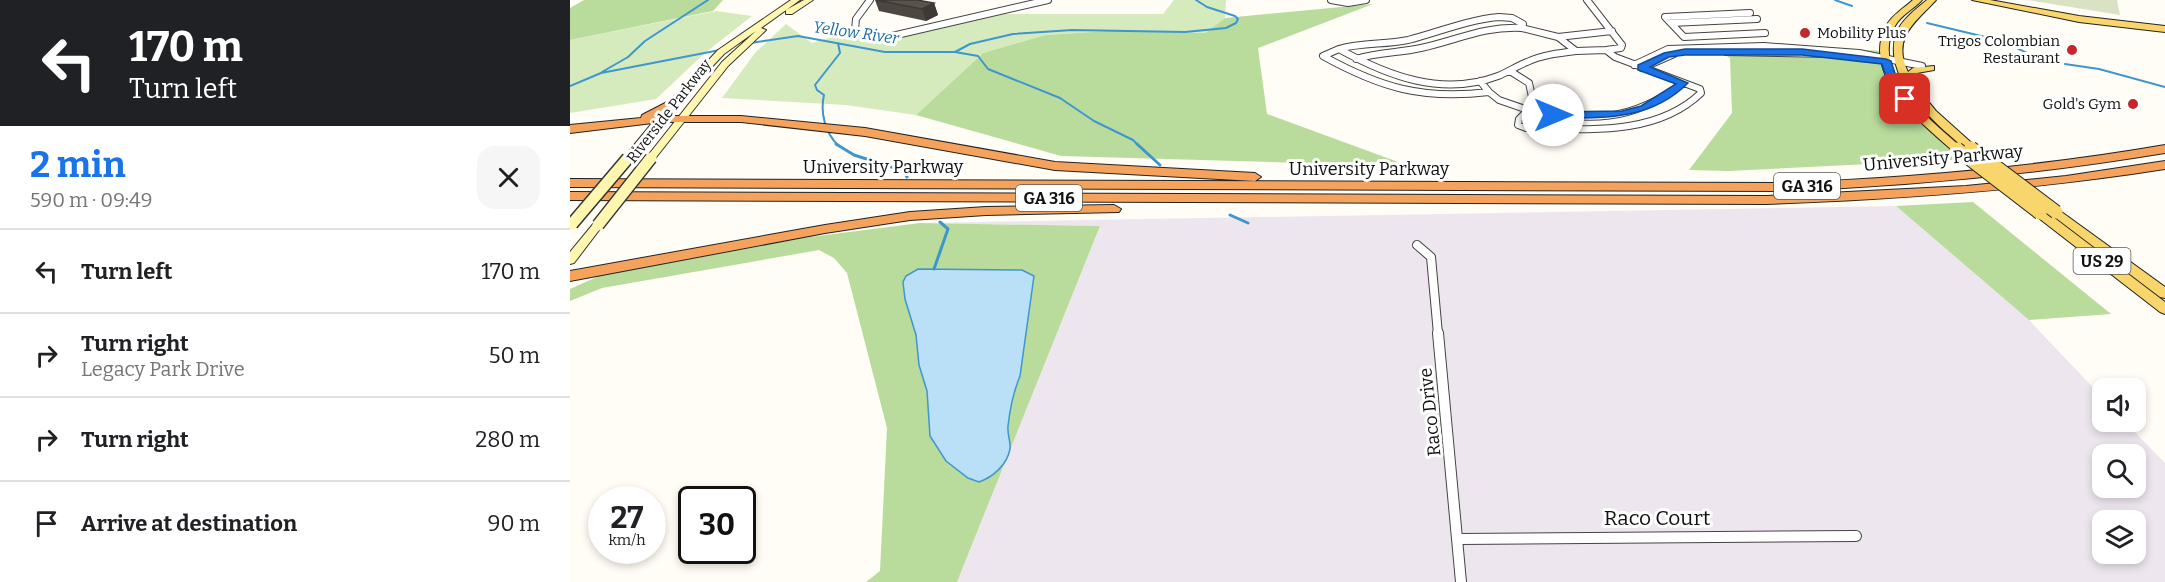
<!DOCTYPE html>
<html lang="en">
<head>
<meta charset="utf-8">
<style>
	:root { --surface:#fff; --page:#f6f6f6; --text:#202124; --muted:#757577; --line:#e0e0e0; --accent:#1a73e8 }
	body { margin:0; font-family:Bitter,serif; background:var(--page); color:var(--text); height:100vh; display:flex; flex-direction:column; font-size:22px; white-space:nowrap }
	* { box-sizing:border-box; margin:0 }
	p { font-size:20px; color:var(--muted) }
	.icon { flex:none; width:33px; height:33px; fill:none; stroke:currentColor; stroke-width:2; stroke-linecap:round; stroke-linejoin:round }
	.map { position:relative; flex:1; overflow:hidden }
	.side { display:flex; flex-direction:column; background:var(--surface); width:570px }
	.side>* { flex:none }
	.guide { background:#202124; color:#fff; overflow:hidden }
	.buttons { position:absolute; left:1522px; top:378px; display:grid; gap:12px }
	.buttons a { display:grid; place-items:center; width:54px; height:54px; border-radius:12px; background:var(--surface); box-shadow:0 3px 9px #0003; font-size:30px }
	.speed { position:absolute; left:18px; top:486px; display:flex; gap:12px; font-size:30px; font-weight:700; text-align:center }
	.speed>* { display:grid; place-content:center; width:78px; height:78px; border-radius:50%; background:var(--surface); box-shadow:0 3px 9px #0003; line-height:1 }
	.speed small { font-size:15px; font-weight:400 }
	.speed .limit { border:3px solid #111; border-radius:9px; background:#fff; color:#111 }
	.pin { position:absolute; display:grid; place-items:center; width:51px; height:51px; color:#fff; margin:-26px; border-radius:12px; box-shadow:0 3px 9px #0006 }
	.me { position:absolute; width:66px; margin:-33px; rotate:90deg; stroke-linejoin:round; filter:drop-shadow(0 0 4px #0008) }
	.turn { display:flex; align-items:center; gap:21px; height:126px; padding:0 30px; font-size:27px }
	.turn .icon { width:78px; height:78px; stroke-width:2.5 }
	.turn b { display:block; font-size:42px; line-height:51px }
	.round { display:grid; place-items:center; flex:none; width:63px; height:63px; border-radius:18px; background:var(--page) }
	.summary { display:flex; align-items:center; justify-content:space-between; height:102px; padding:0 30px }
	h1 { font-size:36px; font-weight:700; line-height:45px; color:var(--accent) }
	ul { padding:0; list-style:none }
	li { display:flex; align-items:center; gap:18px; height:84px; padding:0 30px; border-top:2px solid var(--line) }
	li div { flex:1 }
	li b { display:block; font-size:22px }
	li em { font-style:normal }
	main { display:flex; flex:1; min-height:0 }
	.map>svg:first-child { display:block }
	.industrial { fill:#eee6ef; fill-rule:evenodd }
	.green { fill:#d5ebbd }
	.forest { fill:#b9dc9c }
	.cemetery { fill:#d9e3c4 }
	.water { fill:#b9e0f7; stroke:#3f96cf; stroke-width:1.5 }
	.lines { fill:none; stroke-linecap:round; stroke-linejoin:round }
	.stream-far1 { stroke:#3f96cf; stroke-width:2 }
	.stream { stroke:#3f96cf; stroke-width:3 }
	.minor-far2-casing { stroke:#444; stroke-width:8 }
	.minor-far1-casing { stroke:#444; stroke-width:10 }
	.minor-casing { stroke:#444; stroke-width:12 }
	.secondary-casing { stroke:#333; stroke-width:2 }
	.primary-casing { stroke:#222; stroke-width:2 }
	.motorway-casing { stroke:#222; stroke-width:2 }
	.minor-far2 { stroke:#fff; stroke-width:6 }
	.minor-far1 { stroke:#fff; stroke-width:8 }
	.minor { stroke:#fff; stroke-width:10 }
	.secondary { fill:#fff6b0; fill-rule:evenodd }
	.primary { fill:#f9d66b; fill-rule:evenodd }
	.motorway { fill:#f5a25d; fill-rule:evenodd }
	.secondary-bridge-casing { stroke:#333; stroke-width:14; stroke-linecap:butt }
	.primary-bridge-casing { stroke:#222; stroke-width:15; stroke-linecap:butt }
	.secondary-bridge { stroke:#fff6b0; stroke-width:11 }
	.primary-bridge { stroke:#f9d66b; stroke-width:13 }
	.wall { fill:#4d4742 }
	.shaded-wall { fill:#3f3936 }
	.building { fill:#5a524d; stroke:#3f3936; stroke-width:1.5 }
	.route { fill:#1a73e8; stroke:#114b97; stroke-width:1.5 }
	.poi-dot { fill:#c4262e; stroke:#fff; stroke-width:2 }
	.labels { text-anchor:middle; stroke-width:6; stroke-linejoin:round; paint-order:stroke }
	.far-poi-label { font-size:15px; fill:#111; stroke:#fff; text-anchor:end }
	.far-street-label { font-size:15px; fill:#111; stroke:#fff }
	.far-water-label { font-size:16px; font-style:italic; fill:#1768a6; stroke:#fff }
	.shield { fill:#fff; stroke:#585858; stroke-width:1.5 }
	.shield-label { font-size:16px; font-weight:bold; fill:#111 }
	.street-label { font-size:18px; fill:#111; stroke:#fff }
	.near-street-label { font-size:21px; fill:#111; stroke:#fff }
</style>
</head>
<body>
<main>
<section class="side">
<div class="guide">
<div class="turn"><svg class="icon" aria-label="left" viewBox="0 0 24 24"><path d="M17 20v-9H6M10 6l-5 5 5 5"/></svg><div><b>170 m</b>Turn left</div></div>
</div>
<div class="summary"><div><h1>2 min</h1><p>590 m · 09:49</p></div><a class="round"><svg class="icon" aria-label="close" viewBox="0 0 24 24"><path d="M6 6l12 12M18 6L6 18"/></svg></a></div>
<ul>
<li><svg class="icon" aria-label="left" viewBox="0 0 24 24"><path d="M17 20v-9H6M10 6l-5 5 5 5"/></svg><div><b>Turn left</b></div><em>170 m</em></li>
<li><svg class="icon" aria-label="right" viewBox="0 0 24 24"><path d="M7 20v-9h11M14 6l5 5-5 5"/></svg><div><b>Turn right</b><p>Legacy Park Drive</p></div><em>50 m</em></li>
<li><svg class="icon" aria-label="right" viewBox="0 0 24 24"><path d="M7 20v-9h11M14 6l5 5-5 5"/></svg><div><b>Turn right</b></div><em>280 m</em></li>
<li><svg class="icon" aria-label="arrive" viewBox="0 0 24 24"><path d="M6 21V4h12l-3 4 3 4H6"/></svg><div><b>Arrive at destination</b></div><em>90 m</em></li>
</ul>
</section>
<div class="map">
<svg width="1595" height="582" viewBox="0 0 1595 582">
	<rect width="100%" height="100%" fill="#fffdf5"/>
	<path class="industrial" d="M1326,206L1459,320L1533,398V422H1555L1595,463V582H387L530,226L350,223ZM1533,454H1566V488H1533ZM1533,520H1566V554H1533Z"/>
	<path class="green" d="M604,0H656L655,18L635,33L554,30L475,35L413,53L346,115L276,105L152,98L185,53L216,24L242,43L272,34L305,38L427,14H593Z
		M146,11L182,16L136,52L86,99L0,113V40Z"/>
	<path class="forest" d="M14,0H153L143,11L0,40V8Z
		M803,4L688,48L697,114L839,166L491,156L346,115L413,53L475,35L554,30L635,33L655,18Z
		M1203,43L1311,51L1349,109L1419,158L1158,171L1119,170L1162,113L1160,58L1143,47Z
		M1403,202L1541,314L1459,320L1326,206Z
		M350,223L530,226L387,582H296L310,571L317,428L277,273L264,258L249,250L32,288L0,301V289L29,276L240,237Z"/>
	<path class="cemetery" d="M1458,0H1547L1550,15Z"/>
	<path class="water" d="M348,269L452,270L464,276L450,376C443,393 440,408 438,426C437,434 441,442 440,449C437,465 423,477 409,482L398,478L376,461L360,436L357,391L349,365L346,335L335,299L333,282L336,276Z"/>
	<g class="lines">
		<path class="stream-far1" d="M1265,0L1282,6
			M1357,23L1432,41L1474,61
			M180,43L228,36L315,52H385L400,44L443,34L502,30L615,32L656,28L666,23L668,19L665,16L637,7L626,0
			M385,52L408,56L418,69L490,98L524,121L563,140L568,145
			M1495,64L1529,69L1595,87
			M32,72L58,57L75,41L138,0
			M0,86L31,73L150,50
			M268,145C255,133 250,112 254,95L247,90L245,85L270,53L268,43"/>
		<path class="stream" d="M266,144L284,155L334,171L337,177
			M567,144L590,165
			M660,215L678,223
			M364,269L378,229L370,222"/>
		<g class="minor-far2-casing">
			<path id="minor-far2" d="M300,0L286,19L285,30L298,35L322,36L478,0
				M761,0L778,3L796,0
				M1017,0L1052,45L1051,48L1036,50
				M1180,13L1095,17L1114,37L1195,33
				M929,17L942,18L953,24L952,28L988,37L1006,51C989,53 972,55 957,62C947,66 938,72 928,76C872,97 818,76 769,49C792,42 815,45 838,40C869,32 897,20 929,17Z
				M1101,23L1187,19
				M988,37L1042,31
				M769,49L753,56C811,88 853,100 919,92L910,81
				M1006,51L1036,50L1045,57L1130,89L1131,93C1085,137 1015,129 956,128L948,125L949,119L958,110C1020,121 1061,123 1113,83
				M1156,52L1263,54
				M786,59C807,52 829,53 851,48C888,40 913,26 952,28
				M1064,65L1098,49L1194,46L1289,53L1352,66
				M1072,68L1104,54
				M919,92L929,100L958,110L962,97L959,83L940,71
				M983,115L984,99"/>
		</g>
		<g class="minor-far1-casing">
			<path id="minor-far1" d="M847,245L861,257L868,334"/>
		</g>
		<g class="minor-casing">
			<path id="minor" d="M868,333L891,582
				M889,539L1286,536"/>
		</g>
		<g class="secondary-casing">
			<path id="secondary" d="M221,0H230L191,28L196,30L158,66L84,160L81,161L76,158L152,62L186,31L154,54L108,103L61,160H55V156L102,99L148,50Z
				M234,0H243L222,14H216V10Z
				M28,222L33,225L4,263L0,264V252L24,223Z"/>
		</g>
		<g class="primary-casing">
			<path id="primary" d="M1343,0H1352C1344,9 1331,15 1325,26C1299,72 1360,120 1391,147V151H1383C1350,122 1291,75 1316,26C1322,15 1334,8 1343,0Z
				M1357,0H1366C1346,22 1321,37 1338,72L1343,68L1364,66V70L1347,73L1343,83L1366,111L1405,146V150H1397C1366,124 1312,80 1326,34C1331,20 1346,9 1357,0Z
				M1402,0H1420L1509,16L1595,26V32L1509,22Z
				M1486,208L1595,287V298L1590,297L1482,215L1480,212L1482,209Z
				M1470,209L1474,210L1595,302V314L1590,312L1466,216L1464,213L1466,210Z"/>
		</g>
		<g class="motorway-casing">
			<path id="motorway" d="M105,98L111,101L109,103L86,116H171L295,128L485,162L685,173L691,177L685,181L485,170L295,136L171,122H91L0,133V125L71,118L72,115Z
				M1595,145V153C1468,174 1340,186 1211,191L0,187V179L1211,183C1340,178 1468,167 1595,145Z
				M1595,161V169C1463,190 1331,199 1197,204L0,200V192L1197,196L1396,186L1496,176Z
				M544,205L551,209L549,212L416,215L340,220L255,233L0,281V271L255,225L340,212L416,207Z"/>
		</g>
		<use href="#minor-far2" class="minor-far2"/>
		<use href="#minor-far1" class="minor-far1"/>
		<use href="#minor" class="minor"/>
		<use href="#secondary" class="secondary"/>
		<use href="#primary" class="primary"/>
		<use href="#motorway" class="motorway"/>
		<g class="secondary-bridge-casing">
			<path id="secondary-bridge" d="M2,224L58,158
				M28,225L81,158"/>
		</g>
		<g class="primary-bridge-casing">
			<path id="primary-bridge" d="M1401,148L1486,212
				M1387,149L1470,213"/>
		</g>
		<use href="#secondary-bridge" class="secondary-bridge"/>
		<use href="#primary-bridge" class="primary-bridge"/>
	</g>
	<path class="wall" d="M305,0L364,3L368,15L356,21L309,11Z"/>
	<path class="shaded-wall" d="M364,3L368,15L356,21L352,9Z"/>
	<path class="building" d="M306,0H347L364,3L352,9Z"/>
	<path class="route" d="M1115,49H1232L1316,59L1321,61L1326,77L1340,99L1332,102L1316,77L1312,64L1232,55H1115L1099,57L1080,67L1118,83C1080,121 1033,118 983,118L978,115L983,112L1052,111L1071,106L1106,84L1068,70V65L1094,53Z"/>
	<g class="poi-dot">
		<circle cx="1235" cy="33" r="6"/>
		<circle cx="1502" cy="50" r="6"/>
		<circle cx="1563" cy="104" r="6"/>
	</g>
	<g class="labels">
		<g class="far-poi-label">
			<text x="1247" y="38" text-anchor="start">Mobility Plus</text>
			<text x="1490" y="46">Trigos Colombian<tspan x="1490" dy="17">Restaurant</tspan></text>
			<text x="1551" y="109">Gold's Gym</text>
		</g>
		<g class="far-street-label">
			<text transform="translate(99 111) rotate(-52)" y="5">Riverside Parkway</text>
		</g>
		<g class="far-water-label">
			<text transform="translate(286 32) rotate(8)" y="6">Yellow River</text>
		</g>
		<g class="shield">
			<rect x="1204" y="173" width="66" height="26" rx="4.5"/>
			<rect x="446" y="185" width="66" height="26" rx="4.5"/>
			<rect x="1503.5" y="248" width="57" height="26" rx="4.5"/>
		</g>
		<g class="shield-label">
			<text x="1237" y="192">GA 316</text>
			<text x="479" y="204">GA 316</text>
			<text x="1532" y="267">US 29</text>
		</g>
		<g class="street-label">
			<text transform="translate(1373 158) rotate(-5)" y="6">University Parkway</text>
			<text x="313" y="173">University Parkway</text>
			<text x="799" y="175">University Parkway</text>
			<text transform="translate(860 412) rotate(-96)" y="6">Raco Drive</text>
		</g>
		<g class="near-street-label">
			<text x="1087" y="525">Raco Court</text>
		</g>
	</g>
</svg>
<div class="buttons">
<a><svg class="icon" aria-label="sound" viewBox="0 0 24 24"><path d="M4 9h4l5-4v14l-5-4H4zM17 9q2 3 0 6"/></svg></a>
<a><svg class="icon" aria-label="search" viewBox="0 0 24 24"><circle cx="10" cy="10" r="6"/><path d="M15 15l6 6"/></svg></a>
<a><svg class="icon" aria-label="layers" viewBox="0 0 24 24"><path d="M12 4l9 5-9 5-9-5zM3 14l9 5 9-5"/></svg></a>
</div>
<div class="speed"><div>27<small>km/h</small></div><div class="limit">30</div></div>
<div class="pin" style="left:1335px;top:99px;background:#d93025"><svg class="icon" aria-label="arrive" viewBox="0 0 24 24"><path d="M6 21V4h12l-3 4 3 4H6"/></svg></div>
<svg class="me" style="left:983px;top:115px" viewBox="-20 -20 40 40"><circle r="19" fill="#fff"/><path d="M0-13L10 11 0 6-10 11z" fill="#1a73e8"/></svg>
</div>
</main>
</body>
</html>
